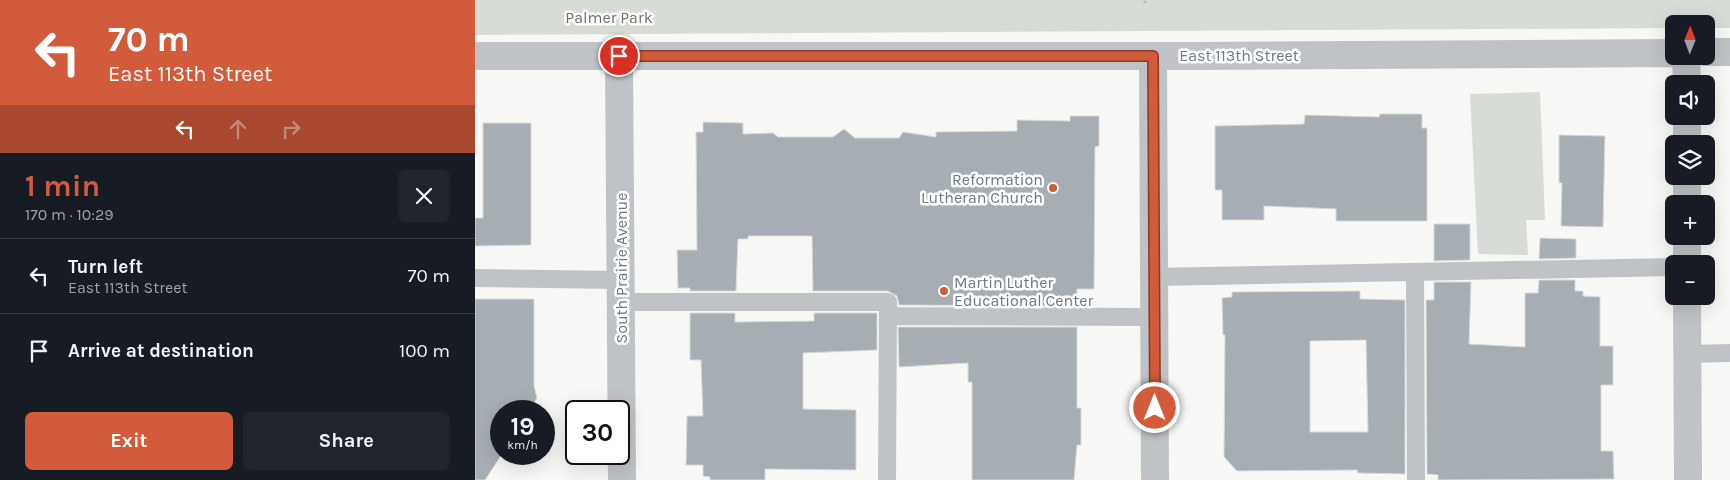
<!DOCTYPE html>
<html lang="en">
<head>
<meta charset="utf-8">
<style>
	:root { --surface:#171b24; --page:#20242c; --text:#f1f3f6; --muted:#9ea1a6; --line:#363941; --accent:#d15b3b }
	body { margin:0; font-family:Karla,sans-serif; background:var(--page); color:var(--text); height:100vh; display:flex; flex-direction:column; font-size:19px; white-space:nowrap }
	* { box-sizing:border-box; margin:0 }
	p { font-size:16px; color:var(--muted) }
	.icon { flex:none; width:28px; height:28px; fill:none; stroke:currentColor; stroke-width:2; stroke-linecap:round; stroke-linejoin:round }
	.map { position:relative; flex:1; overflow:hidden }
	.details { display:flex; flex-direction:column; background:var(--surface); width:475px }
	.details>* { flex:none }
	.top-card { background:#d15b3b; color:#fff; overflow:hidden }
	.needle { width:32px; rotate:1deg }
	.buttons { position:absolute; left:1190px; top:15px; display:grid; gap:10px }
	.buttons a { display:grid; place-items:center; width:50px; height:50px; border-radius:8px; background:var(--surface); box-shadow:0 5px 20px #0002; font-size:25px }
	.speed { position:absolute; left:15px; top:400px; display:flex; gap:10px; font-size:25px; font-weight:700; text-align:center }
	.speed>* { display:grid; place-content:center; width:65px; height:65px; border-radius:50%; background:var(--surface); box-shadow:0 5px 20px #0002; line-height:1 }
	.speed small { font-size:12px; font-weight:400 }
	.speed .limit { border:2px solid #111; border-radius:8px; background:#fff; color:#111 }
	.pin { position:absolute; display:grid; place-items:center; width:42px; height:42px; color:#fff; margin:-21px; border:2px solid #fff; border-radius:50%; box-shadow:0 1px 5px #0007 }
	.me { position:absolute; width:55px; margin:-28px; rotate:0deg; stroke-linejoin:round; filter:drop-shadow(0 0 4px #0008) }
	.turn { display:flex; align-items:center; gap:18px; height:105px; padding:0 25px; font-size:22px }
	.turn .icon { width:65px; height:65px; stroke-width:2.5 }
	.turn b { display:block; font-size:35px; line-height:42px }
	.lanes { display:flex; align-items:center; height:48px; padding:0 25px; background:#0003; justify-content:center; gap:25px; direction:ltr }
	.lanes .off { opacity:.35 }
	.round { display:grid; place-items:center; flex:none; width:52px; height:52px; border-radius:8px; background:var(--page) }
	.summary { display:flex; align-items:center; justify-content:space-between; height:85px; padding:0 25px }
	h1 { font-size:30px; font-weight:700; line-height:38px; color:var(--accent) }
	.cta { display:flex; gap:10px; margin-top:auto; padding:10px 25px }
	.cta a { flex:1; height:58px; border-radius:8px; background:var(--accent); color:#fff; font-size:20px; font-weight:700; line-height:58px; text-align:center }
	.cta a+a { background:var(--page); color:var(--text) }
	ul { padding:0; list-style:none }
	li { display:flex; align-items:center; gap:15px; height:75px; padding:0 25px; border-top:1px solid var(--line) }
	li div { flex:1 }
	li b { display:block; font-size:19px }
	li em { font-style:normal }
	main { display:flex; flex:1; min-height:0 }
	.map>svg:first-child { display:block }
	.green { fill:#d7dcd5 }
	.building { fill:#a7aeb3; stroke:#d9d9d7; fill-rule:evenodd }
	.lines { fill:none; stroke-linecap:round; stroke-linejoin:round }
	.path { stroke:#b9bcbe; stroke-width:3; stroke-dasharray:2.5 2.5; stroke-linecap:butt }
	.service { stroke:#bfc3c6; stroke-width:18 }
	.minor { stroke:#bfc3c6; stroke-width:28 }
	.route-casing { stroke:#883b26; stroke-width:12 }
	.route { stroke:#d15b3b; stroke-width:9 }
	.poi-dot { fill:#d15b3b; stroke:#fff; stroke-width:2 }
	.labels { text-anchor:middle; stroke-width:5; stroke-linejoin:round; paint-order:stroke }
	.park-label { font-size:16px; fill:#677664; stroke:#fff }
	.street-label { font-size:16px; fill:#6a7883; stroke:#fff }
	.poi-label { font-size:16px; fill:#6a7883; stroke:#fff; text-anchor:end }
</style>
</head>
<body>
<main>
<section class="details">
<div class="top-card">
<div class="turn"><svg class="icon" aria-label="left" viewBox="0 0 24 24"><path d="M17 20v-9H6M10 6l-5 5 5 5"/></svg><div><b>70 m</b>East 113th Street</div></div>
<div class="lanes"><svg class="icon" aria-label="left" viewBox="0 0 24 24"><path d="M17 20v-9H6M10 6l-5 5 5 5"/></svg><svg class="icon off" aria-label="ahead" viewBox="0 0 24 24"><path d="M12 20V5M6 11l6-6 6 6"/></svg><svg class="icon off" aria-label="right" viewBox="0 0 24 24"><path d="M7 20v-9h11M14 6l5 5-5 5"/></svg></div>
</div>
<div class="summary"><div><h1>1 min</h1><p>170 m · 10:29</p></div><a class="round"><svg class="icon" aria-label="close" viewBox="0 0 24 24"><path d="M6 6l12 12M18 6L6 18"/></svg></a></div>
<ul>
<li><svg class="icon" aria-label="left" viewBox="0 0 24 24"><path d="M17 20v-9H6M10 6l-5 5 5 5"/></svg><div><b>Turn left</b><p>East 113th Street</p></div><em>70 m</em></li>
<li><svg class="icon" aria-label="arrive" viewBox="0 0 24 24"><path d="M6 21V4h12l-3 4 3 4H6"/></svg><div><b>Arrive at destination</b></div><em>100 m</em></li>
</ul>
<div class="cta"><a>Exit</a><a>Share</a></div>
</section>
<div class="map">
<svg width="1255" height="480" viewBox="0 0 1255 480">
	<rect width="100%" height="100%" fill="#f7f7f5"/>
	<path class="green" d="M0,0H1255V28H1231V24H1199V28L0,35Z
		M1065,92L1070,220H1051L1053,255L1003,254L995,94Z"/>
	<path class="building" d="M905,114H947V128H952V221H861V209L789,206V220H747V190H740V126L829,124L830,115L904,117Z
		M595,116H624V146L620,147L619,289H602V306L424,305L422,296L413,291H338L337,236H273V239H263L261,291H215V288H203L202,250H222L221,132H228V122L268,123V134L298,133L303,137H358L369,129L380,138H424L428,132L461,137V132L542,131V120L595,121Z
		M8,123H56V245L0,246V218H8Z
		M1084,135L1130,136L1128,227L1086,226L1087,183H1084Z
		M959,224H995V260L959,261Z
		M1065,238L1101,239V258L1064,259Z
		M1064,280H1100V291H1108V296L1125,297V346H1138V385H1126V451H1138L1139,479L963,480V475L952,474L951,300H959V282H996L994,344L1050,347V293H1063Z
		M885,291V299L930,300V474L883,473L882,470L762,471L749,457L750,335H748L747,298L757,297V292ZM891,340L893,432H835V341Z
		M0,299H59V386L62,398L54,411H26L27,454L10,480H0Z
		M215,313H260V322L339,321V313H402V350L328,353V409L381,410V470L290,469V480H235V477L228,476V465H211L212,416H228L226,360H215Z
		M423,327H602V408H606V445H602L599,480H497V382H493V363L424,367Z"/>
	<g class="lines">
		<path class="path" d="M670,3V0"/>
		<path class="service" d="M940,272L941,480
			M679,277L1199,267
			M0,278L146,280
			M146,302H413L412,480
			M413,316L680,317
			M1213,354L1255,353"/>
		<path class="minor" d="M1231,52H1255
			M0,56H717L1199,53
			M144,56L147,480
			M678,56L680,480
			M1211,56L1212,84
			M1212,116V144
			M1212,176V204
			M1212,236V264
			M1212,296L1213,480"/>
	</g>
	<g class="lines">
		<g class="route-casing">
			<path id="route" d="M144,56H678L680,408"/>
		</g>
		<use href="#route" class="route"/>
	</g>
	<g class="poi-dot">
		<circle cx="578" cy="188" r="5"/>
		<circle cx="469" cy="291" r="5"/>
	</g>
	<g class="labels">
		<g class="park-label">
			<text x="134" y="23">Palmer Park</text>
		</g>
		<g class="street-label">
			<text x="764" y="61">East 113th Street</text>
			<text transform="translate(146 268) rotate(-90)" y="6">South Prairie Avenue</text>
		</g>
		<g class="poi-label">
			<text x="568" y="185">Reformation<tspan x="568" dy="18">Lutheran Church</tspan></text>
			<text x="479" y="288" text-anchor="start">Martin Luther<tspan x="479" dy="18">Educational Center</tspan></text>
		</g>
	</g>
</svg>
<div class="buttons">
<a><svg class="needle" viewBox="-14 -14 28 28"><path d="M0-13l5 13h-10z" fill="#e53935"/><path d="M0 13l5-13h-10z" fill="#9ea1a6"/></svg></a>
<a><svg class="icon" aria-label="sound" viewBox="0 0 24 24"><path d="M4 9h4l5-4v14l-5-4H4zM17 9q2 3 0 6"/></svg></a>
<a><svg class="icon" aria-label="layers" viewBox="0 0 24 24"><path d="M12 4l9 5-9 5-9-5zM3 14l9 5 9-5"/></svg></a>
<a>+</a>
<a>−</a>
</div>
<div class="speed"><div>19<small>km/h</small></div><div class="limit">30</div></div>
<div class="pin" style="left:144px;top:56px;background:#d93025"><svg class="icon" aria-label="arrive" viewBox="0 0 24 24"><path d="M6 21V4h12l-3 4 3 4H6"/></svg></div>
<svg class="me" style="left:680px;top:408px" viewBox="-20 -20 40 40"><circle r="17" fill="#d15b3b" stroke="#fff" stroke-width="3"/><path d="M0-11L8 9 0 5-8 9z" fill="#fff"/></svg>
</div>
</main>
</body>
</html>
